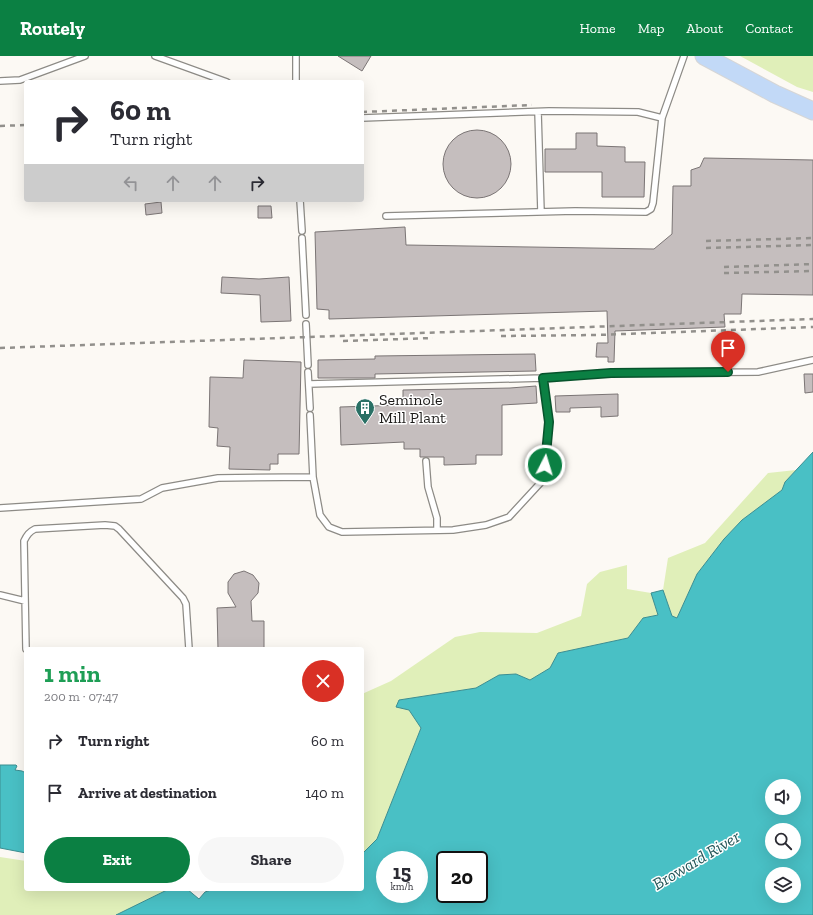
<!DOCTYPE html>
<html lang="en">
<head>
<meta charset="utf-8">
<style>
	:root { --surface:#fff; --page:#f7f7f7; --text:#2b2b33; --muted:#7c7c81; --accent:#0b8043 }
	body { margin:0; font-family:"Zilla Slab",serif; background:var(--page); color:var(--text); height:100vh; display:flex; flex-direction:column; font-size:15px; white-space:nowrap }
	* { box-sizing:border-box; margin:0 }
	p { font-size:13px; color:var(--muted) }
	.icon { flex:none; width:22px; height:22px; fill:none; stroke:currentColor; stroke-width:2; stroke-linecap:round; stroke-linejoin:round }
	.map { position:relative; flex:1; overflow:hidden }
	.sheet { position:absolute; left:24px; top:591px; width:340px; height:244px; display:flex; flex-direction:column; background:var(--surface); border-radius:4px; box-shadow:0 4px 16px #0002 }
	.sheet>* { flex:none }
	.banner { position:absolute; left:24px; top:24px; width:340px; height:122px; border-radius:4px; box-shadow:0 4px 16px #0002; background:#fff; color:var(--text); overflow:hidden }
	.fabs { position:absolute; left:765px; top:723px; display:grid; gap:8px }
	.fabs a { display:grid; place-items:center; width:36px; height:36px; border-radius:50%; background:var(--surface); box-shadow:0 4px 16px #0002; font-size:20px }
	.speed { position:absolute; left:376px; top:795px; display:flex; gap:8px; font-size:20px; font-weight:700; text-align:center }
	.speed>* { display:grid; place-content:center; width:52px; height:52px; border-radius:50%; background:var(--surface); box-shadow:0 4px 16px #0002; line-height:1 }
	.speed small { font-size:10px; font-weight:400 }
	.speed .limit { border:2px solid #111; border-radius:6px; background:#fff; color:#111 }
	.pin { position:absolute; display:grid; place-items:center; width:34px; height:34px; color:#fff; margin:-41px -17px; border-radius:50% 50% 50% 0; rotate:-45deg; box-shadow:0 0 4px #0007 }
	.pin .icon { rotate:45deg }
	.me { position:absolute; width:44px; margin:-22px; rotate:5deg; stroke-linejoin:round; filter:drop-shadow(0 0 3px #0008) }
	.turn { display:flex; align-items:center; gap:14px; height:84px; padding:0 20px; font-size:18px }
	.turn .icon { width:52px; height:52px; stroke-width:2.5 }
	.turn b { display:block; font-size:28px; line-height:34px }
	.lanes { display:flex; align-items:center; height:38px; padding:0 20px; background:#0003; justify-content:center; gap:20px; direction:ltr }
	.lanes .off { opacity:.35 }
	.round { display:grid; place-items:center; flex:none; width:42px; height:42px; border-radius:21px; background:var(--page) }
	.overview { display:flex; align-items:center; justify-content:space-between; height:68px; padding:0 20px }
	h1 { font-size:24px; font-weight:700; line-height:30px; color:#1e9e55 }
	.button { display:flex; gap:8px; margin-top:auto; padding:8px 20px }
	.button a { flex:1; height:46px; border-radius:24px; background:var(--accent); color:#fff; font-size:16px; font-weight:700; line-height:46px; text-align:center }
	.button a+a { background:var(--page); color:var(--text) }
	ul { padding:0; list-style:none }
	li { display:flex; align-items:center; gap:12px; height:52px; padding:0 20px }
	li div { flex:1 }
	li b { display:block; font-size:15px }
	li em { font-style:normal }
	header { display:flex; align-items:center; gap:24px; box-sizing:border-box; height:56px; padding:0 20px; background:var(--accent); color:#fff }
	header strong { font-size:19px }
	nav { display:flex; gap:22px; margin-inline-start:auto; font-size:14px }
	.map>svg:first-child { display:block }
	.green { fill:#e0efb9 }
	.water { fill:#49c0c5; stroke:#3c8e91; fill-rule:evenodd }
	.building { fill:#c5bebe; stroke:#7b7575 }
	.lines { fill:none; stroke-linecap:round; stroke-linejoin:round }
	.lane-casing { stroke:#8d8b86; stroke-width:8 }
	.primary-casing { stroke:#d6d6d6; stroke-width:19 }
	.lane { stroke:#fff; stroke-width:5.5 }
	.primary { stroke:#c2d9f7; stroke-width:17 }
	.rail { stroke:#92908c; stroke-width:2.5; stroke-dasharray:5 5; stroke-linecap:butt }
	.route-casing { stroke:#07532c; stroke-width:10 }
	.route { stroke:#0b8043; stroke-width:7 }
	.labels { text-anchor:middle; stroke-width:3; stroke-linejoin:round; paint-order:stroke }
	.poi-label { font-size:16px; fill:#1c1b19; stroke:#fff; text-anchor:start }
	.water-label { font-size:17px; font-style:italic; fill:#245658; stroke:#fff }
</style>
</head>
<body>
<header>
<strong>Routely</strong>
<nav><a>Home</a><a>Map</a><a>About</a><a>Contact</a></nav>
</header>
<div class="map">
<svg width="813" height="859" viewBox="0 0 813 859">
	<rect width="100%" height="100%" fill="#fcf9f4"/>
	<path class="green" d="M740,0H813V36L797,31Z
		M796,414L785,426L782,434L742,464L724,483L697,518L677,562L672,560L663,534L668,502L705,487L768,417Z
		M627,509V533L651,537L658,559L643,562L628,582L558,597L550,612L530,624L516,618L499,619L476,632L399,644L409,654L421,672L377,783L362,798V638L391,625L455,581L480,576L537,577L581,560L587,528L600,516Z
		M0,801L26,805V833H169L116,859H0Z"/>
	<path class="water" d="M813,396V859H116L169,833H187L199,843L205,836L214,833H362V798L377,783L421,672L409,654L396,651L399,644L476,632L499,619L516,618L530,624L550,612L558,597L628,582L643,562L658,559L651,537L663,534L672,560L677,562L697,518L724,483L742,464L782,434L785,426ZM772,730H794V752H772ZM772,774H794V796H772ZM385,804H419V838H385ZM445,804H479V838H445ZM772,818H794V840H772Z
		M0,709H16L17,710L15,714L22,715L26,717V797L0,792Z"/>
	<path class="building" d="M338,0H371L362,15Z
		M443 108a34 34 0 1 1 68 0a34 34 0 1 1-68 0Z
		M576,77H597V90L625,91V106H645L644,141H602V116H545V93H576Z
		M704,102L813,104V239L742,238L741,258H724L725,271L615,275L614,306H608V301H596L597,287H608L607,255L329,263V254L317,253L315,176L405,171L406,189L654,193L672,178L673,130H691V114L700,111Z
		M161,146L162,157L146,159L145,148Z
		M258,150H271L272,162H258Z
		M222,221L259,223L289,221L291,265L261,266L260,239L221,237Z
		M535,298L536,315L375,318V322H318V304L375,303V300Z
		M244,304L301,306L299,398H278V408H270V414L229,413L230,391L217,390L218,372L209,371L210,321L243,322Z
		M804,318H813V336L805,337Z
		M536,330L537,347L502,349V399H476V408L444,409V401H420V393H404V386L341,389L340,351L403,349V334L510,332Z
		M618,338V360L601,361V351L570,352V356H556L555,340Z
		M244,515L253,519L259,527L258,537L251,545L252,565H264V593H218L217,552L236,551L228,537V526L234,518Z"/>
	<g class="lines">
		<g class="lane-casing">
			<path id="lane" d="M155,0L227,26
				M296,0V26
				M0,25L20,24L85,0
				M538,56L541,156
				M362,62L549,55L638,56L662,62L684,0
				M300,144L302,175
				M386,160L575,155L646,156L651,153L653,147L662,62
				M302,182L306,259
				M306,268L308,309
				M308,316L310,352
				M309,328L543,322
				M426,405L428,431L437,462V474
				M313,421L320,459L329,471L342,476L453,474L486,469L509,461L544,423L549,366L543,322L611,317L758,316L813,304
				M0,452L141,443L162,432L218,422L313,421L310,359
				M0,539L25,545
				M26,593L24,485C27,479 29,476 35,473L105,469L115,470L119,473L183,542L186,548L189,593"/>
		</g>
		<g class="primary-casing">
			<path id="primary" d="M704,0L775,38L813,55"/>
		</g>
		<use href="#lane" class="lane"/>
		<use href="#primary" class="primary"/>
		<path class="rail" d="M362,56L532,49
			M0,70L26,69
			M706,185L813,182
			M706,192L813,189
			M724,211L813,208
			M724,217L813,215
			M501,280L597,279L813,271
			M343,285L433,282
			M0,292L813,263"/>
	</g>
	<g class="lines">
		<g class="route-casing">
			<path id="route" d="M545,409L549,366L543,322L611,317L728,316"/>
		</g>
		<use href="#route" class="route"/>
	</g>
	<defs>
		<g id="building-pin" transform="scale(1)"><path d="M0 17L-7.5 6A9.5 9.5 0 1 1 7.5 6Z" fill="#2a7065" stroke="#fff"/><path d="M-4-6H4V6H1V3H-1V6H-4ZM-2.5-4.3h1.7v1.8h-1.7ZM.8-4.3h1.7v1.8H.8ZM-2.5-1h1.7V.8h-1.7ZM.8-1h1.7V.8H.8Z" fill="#fff"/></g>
	</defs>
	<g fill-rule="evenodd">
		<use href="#building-pin" x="365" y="352"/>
	</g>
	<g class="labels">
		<g class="poi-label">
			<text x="379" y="349">Seminole<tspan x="379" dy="18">Mill Plant</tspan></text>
		</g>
		<g class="water-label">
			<text transform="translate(696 804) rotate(-31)" y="6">Broward River</text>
		</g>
	</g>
</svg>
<div class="fabs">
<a><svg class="icon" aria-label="sound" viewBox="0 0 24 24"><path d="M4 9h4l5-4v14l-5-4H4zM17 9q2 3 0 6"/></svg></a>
<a><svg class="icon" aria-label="search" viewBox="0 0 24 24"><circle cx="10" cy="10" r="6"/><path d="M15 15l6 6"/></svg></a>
<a><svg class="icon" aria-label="layers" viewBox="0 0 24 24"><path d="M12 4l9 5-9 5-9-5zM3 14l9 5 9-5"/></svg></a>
</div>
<div class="speed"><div>15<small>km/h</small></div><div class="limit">20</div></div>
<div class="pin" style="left:728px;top:316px;background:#d93025"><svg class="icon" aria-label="arrive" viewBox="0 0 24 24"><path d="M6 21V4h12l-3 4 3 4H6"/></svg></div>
<svg class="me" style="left:545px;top:409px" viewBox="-20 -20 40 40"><circle r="17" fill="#0b8043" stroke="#fff" stroke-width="3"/><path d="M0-11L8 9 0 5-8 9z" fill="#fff"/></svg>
<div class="banner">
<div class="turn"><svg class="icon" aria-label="right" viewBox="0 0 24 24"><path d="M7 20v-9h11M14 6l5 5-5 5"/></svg><div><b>60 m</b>Turn right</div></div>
<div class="lanes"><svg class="icon off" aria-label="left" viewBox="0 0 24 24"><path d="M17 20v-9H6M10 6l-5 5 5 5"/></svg><svg class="icon off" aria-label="ahead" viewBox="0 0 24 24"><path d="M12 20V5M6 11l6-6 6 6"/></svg><svg class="icon off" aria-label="ahead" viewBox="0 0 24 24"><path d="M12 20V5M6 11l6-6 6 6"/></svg><svg class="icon" aria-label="right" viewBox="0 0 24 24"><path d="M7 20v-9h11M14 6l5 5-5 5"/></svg></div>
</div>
<section class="sheet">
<div class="overview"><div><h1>1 min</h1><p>200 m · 07:47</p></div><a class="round" style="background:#d93025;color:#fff"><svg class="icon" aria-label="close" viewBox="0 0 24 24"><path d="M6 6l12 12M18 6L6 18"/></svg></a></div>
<ul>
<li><svg class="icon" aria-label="right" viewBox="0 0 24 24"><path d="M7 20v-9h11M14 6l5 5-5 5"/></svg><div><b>Turn right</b></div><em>60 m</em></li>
<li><svg class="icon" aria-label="arrive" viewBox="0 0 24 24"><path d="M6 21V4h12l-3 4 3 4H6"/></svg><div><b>Arrive at destination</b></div><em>140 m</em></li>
</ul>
<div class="button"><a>Exit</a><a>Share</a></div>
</section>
</div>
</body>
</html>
